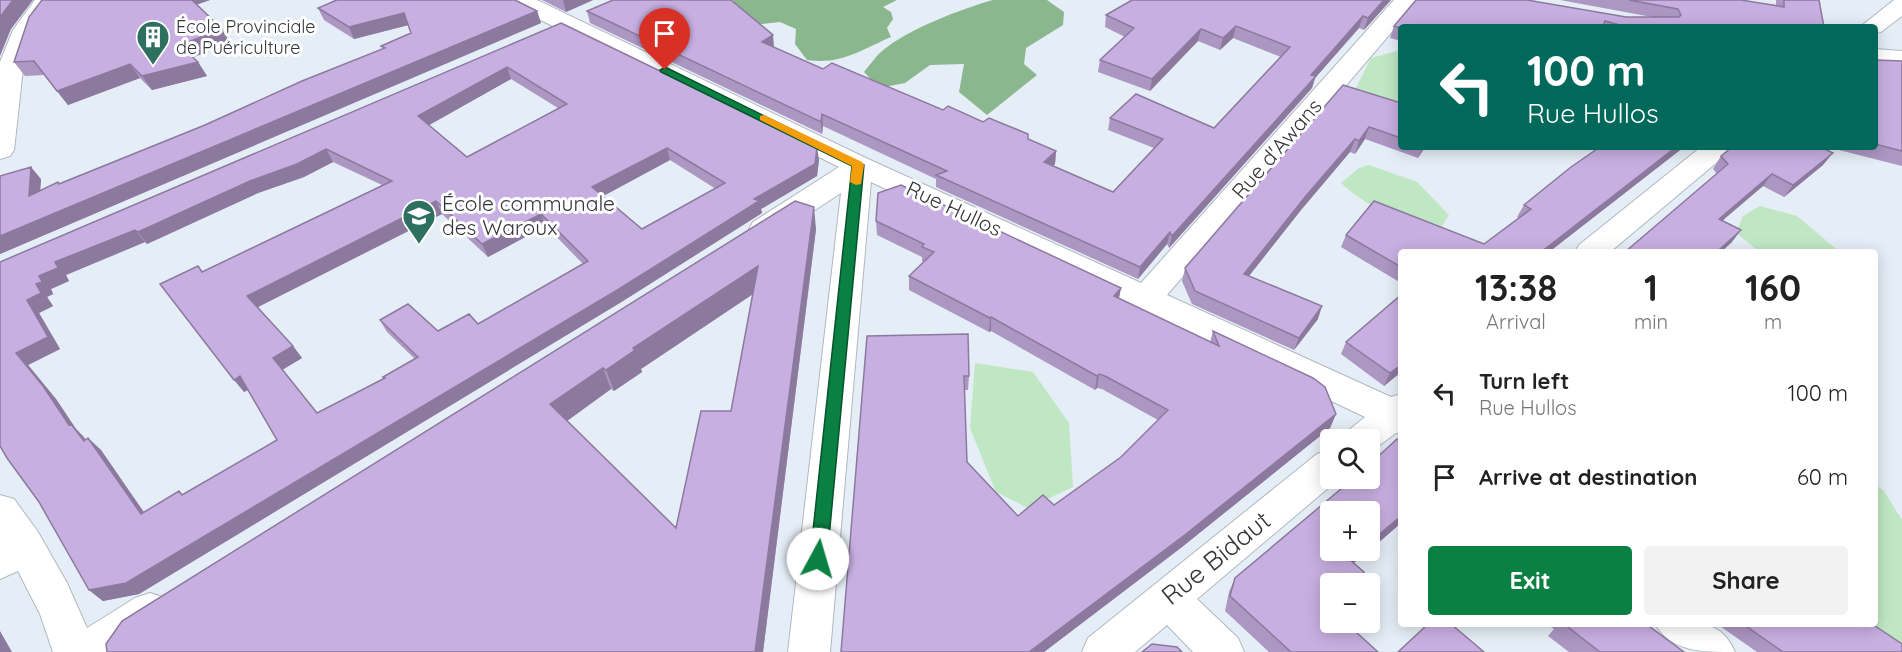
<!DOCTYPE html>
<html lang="en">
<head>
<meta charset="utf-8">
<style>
	:root { --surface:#fff; --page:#f2f2f2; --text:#222; --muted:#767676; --accent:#0b8043 }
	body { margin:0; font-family:Quicksand,sans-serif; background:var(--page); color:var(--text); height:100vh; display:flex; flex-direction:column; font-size:22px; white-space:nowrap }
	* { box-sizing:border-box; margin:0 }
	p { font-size:20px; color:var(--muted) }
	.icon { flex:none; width:33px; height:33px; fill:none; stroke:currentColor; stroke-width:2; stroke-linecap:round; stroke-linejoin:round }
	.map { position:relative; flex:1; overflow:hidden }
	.details { position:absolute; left:1398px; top:249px; width:480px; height:378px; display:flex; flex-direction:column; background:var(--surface); border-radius:6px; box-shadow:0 3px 15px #0003 }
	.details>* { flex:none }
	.banner { position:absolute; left:1398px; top:24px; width:480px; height:126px; border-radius:6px; box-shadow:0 3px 15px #0003; background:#00695c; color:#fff; overflow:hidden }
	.buttons { position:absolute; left:1320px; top:429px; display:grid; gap:12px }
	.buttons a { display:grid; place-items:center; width:60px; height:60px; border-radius:6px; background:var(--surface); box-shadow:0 3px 15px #0003; font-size:30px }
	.pin { position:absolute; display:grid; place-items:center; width:51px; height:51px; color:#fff; margin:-62px -26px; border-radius:50% 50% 50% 0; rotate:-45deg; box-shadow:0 0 6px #0007 }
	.pin .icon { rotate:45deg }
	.me { position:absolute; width:66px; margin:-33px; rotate:6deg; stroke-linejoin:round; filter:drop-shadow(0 0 4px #0008) }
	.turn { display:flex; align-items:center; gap:21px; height:126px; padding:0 30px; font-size:27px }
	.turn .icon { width:78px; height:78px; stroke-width:2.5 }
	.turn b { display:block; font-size:42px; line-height:51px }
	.eta { display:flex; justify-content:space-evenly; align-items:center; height:102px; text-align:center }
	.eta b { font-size:36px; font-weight:700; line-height:42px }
	.button { display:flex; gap:12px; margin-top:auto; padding:12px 30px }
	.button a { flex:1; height:69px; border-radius:6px; background:var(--accent); color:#fff; font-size:24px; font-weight:700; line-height:69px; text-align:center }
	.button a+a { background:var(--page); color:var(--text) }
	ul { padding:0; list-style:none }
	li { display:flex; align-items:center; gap:18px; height:84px; padding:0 30px }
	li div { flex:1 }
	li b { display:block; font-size:22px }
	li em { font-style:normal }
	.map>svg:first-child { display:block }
	.green { fill:#c0e7c3 }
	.forest { fill:#8bb78f }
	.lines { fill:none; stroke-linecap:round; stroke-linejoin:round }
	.minor-casing { stroke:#b1b8c0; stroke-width:2 }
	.minor { fill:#fff; fill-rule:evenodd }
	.wall { fill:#ac96c2; fill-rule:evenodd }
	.shaded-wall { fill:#8c7a9e }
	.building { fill:#c8afe1; stroke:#8c7a9e; stroke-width:1.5; fill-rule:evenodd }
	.route { fill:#0b8043; stroke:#07532c; stroke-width:1.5 }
	.slow { fill:#f59e0b }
	.labels { text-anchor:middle; stroke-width:6; stroke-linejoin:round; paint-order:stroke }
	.far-poi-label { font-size:18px; fill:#33363a; stroke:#fff; text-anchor:start }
	.street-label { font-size:21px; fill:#33363a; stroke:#fff }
	.poi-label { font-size:21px; fill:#33363a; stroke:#fff; text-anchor:start }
	.near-street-label { font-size:26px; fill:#33363a; stroke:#fff }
</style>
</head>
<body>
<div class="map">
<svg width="1902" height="652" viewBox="0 0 1902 652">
	<rect width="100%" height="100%" fill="#e5edf6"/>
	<path class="green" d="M1401,50V118L1354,92L1371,58Z
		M1369,165L1417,182L1449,215L1440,229C1400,220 1372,211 1341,183L1359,168Z
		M1760,206L1797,216L1835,248L1834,252H1760L1736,233L1743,216Z
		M975,363L1033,372L1069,423L1073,487L1028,508L996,492L970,428Z
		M1875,484L1884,491L1902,520V648L1862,624H1875Z"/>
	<path class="forest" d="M733,0H897L883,7L891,12L893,19L887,28L891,37C861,50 841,65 807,60L795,44L796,29L780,22L745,26Z
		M993,0H1047L1064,12L1063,25L1026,48L1024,64L1037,75L987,115L959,92L964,64L930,65L905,83L879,88L864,72C870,65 875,57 882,51C908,29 961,9 993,0Z"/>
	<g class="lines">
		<g class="minor-casing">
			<path id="minor" d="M35,0H59L37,30L23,69L14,150L10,156L0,159V62L13,30Z
				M506,0H537L868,159L1141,283L1394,0H1419L1167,295L1391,397L1401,394V434L1396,433L1370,452V440H1344L1349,430L1365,417L871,182L830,652H788L841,193L775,236L764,239L753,236L749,229L753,222L839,167L510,5Z
				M1894,0H1902V16L1881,32L1875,33V27H1860Z
				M1875,49L1902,51V67L1875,63Z
				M1701,147H1732L1728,153L1610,252H1575L1579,245Z
				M1330,450V478H1340L1197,599L1238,638L1244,652H1193L1167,625L1135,652H1082L1088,638L1317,454Z
				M0,495L14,499L38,532L67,583L87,628L135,598L150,593L165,598L171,612L165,626L123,652H53L40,614L18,571L0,579Z
				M1655,624C1690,624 1719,615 1735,652C1701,652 1672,652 1655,624Z"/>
		</g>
		<use href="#minor" class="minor"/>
	</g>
	<path class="wall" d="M42,0H210L196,5L230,43L193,57L198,62L207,76L152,90L140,78L68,105L44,75L25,76L14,62Z
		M335,0H515L537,11L541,23L0,254V176L41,179L40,191L205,125L383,49L381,46L411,33L408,25L354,39L324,20L318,8Z
		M542,0H593L566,12Z
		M1132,0H1391L1364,30L1359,28L1315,78L1312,88L1169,248L1167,244L1138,279L936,187V179L823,126L822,134L590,23L587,11L774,47L823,69L943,110L983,122L1028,139L1056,151L1055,164L1053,166L1113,192L1154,148L1108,130L1110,118L1214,128L1281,57L1233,38L1220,50L1198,41L1150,91L1098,72L1100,60L1125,37L1105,27L1106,15Z
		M1560,0H1741L1776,5V0H1819L1824,27H1401V41L1390,38L1394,26L1626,17H1652Z
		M561,23L819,160L817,176L761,209L762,213L623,301L139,594L103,601L89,590L39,502L0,262ZM511,79L558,108L467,157L429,125ZM670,160L716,189L642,229L603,196ZM333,162L382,185L202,272L244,392L248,390L277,440L183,495L179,491L144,512L101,450L88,438L86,440L76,429L56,399L28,365L60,349L39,313L53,306L47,297L53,294L51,289L69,281L66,275L145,242L147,244L258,193L304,177ZM442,214L488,257L546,226L583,264L478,324L438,331L380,320L387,332L415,359L383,377L384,379L317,413L282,370L302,358L293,346L258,307Z
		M1875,60L1902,61V166L1827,147H1875Z
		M1401,103V147H1425L1418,158L1365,139L1355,154L1350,152L1301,210L1249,276L1318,319L1294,350L1192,304L1182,281L1185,268Z
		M1600,147H1684L1549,252H1401V283L1341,247L1346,235L1484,244L1519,218L1517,217L1524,205Z
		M1721,156L1823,165L1784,197L1763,186L1723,220L1732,242L1723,250L1625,252L1717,174L1713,169Z
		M876,221L1121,288L1119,298L1210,342L1213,331L1336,414L1330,428L1182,547L1044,652H841L867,336L969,376L968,390H964L967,462L1018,516L1054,505L1121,457L1158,420L1102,389L1097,388L1095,390L991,331L989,332L909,290V276L924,262L922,261V257L877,235Z
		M816,229L763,652L106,644ZM753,294L731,411L676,528L567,421L611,389L614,391L642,372L641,369Z
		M1401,295V372L1384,386L1341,354L1346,342Z
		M1397,439L1401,442V523L1370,550V512H1330V550H1369L1354,563L1364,572L1357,584H1330V622H1345L1378,652H1269L1225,611L1229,592L1235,578L1354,478H1370V464Z
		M1547,624H1646L1684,652H1569L1548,636L1554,629Z
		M1717,624H1872L1902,652H1757Z"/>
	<path class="shaded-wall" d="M13,0H33L11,29L0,56V17Z
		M188,0H210L192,6Z
		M563,0H593L566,12Z
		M1384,0H1391L1364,30L1368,18Z
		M537,11L541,23L0,254V236Z
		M404,13L409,25L354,39L349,27Z
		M1363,16L1359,28L1315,78L1312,88L1169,248L1172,236Z
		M1236,26L1233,38L1220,50L1223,38Z
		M222,29L230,43L189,59L180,45Z
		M1201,29L1198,41L1150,91L1152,79Z
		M773,35L774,47L762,42Z
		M198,62L207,76L152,90L142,76Z
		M130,64L140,78L68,105L57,91Z
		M507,67L511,79L424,128L418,116Z
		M822,114L823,126L822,134L821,122Z
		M1369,127L1365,139L1355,154L1359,141Z
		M1355,139L1350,152L1301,210L1241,286L1244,274L1305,197Z
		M817,147L819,160L817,176L761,209L762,213L623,301L139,594L103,601L89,590L754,199Z
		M1423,147H1425L1418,158Z
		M1676,147H1684L1549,252H1541Z
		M667,148L670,160L596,200L592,187Z
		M326,149L333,162L304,177L258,193L147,244L138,232L250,181Z
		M1056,151L1055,164L1043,174L1044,162Z
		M1833,153L1823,165L1784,197L1793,185Z
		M31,167L41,179L39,209L29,196Z
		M1772,174L1763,186L1710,231L1719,219Z
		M436,201L442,214L256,308L247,296Z
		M814,207L816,229L763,652H755Z
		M541,214L546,226L488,257L482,244Z
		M135,230L145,242L66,275L69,281L51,289L53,294L47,297L53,306L39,313L60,349L28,365L56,399L76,429L83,436L96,453L69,425L16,353L27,300L39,276L55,262Z
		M1741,230L1732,242L1721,252L1720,249Z
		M1170,232L1167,244L1138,279L1140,267Z
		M758,266L762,288L641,369L642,372L614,391L606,370L633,348Z
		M1121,288L1118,302L1114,296Z
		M1322,306L1318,319L1294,350L1299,338Z
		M991,317V331L989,332L990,318Z
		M293,346L302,358L282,370L273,358Z
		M1401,365V372L1384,386L1390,373Z
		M603,368L611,389L560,426L550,404Z
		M1099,374L1097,388L1095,390L1097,376Z
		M240,376L250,389L244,392L234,380Z
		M1336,414L1330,428L1182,547L1044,652H1029Z
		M88,438L101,450L153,526L141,514Z
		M1401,516V523L1370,550V542Z
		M1359,550H1369L1341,573L1349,559Z
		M1364,572L1357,584H1351Z
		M1330,602V609L1319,620L1326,606Z
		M0,631L12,652H0Z"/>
	<path class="building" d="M0,0H13L0,17Z
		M42,0H192L222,29L180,45L198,62L142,76L130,64L57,91L34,61L14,62L29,17Z
		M337,0H515L537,11L0,236V176L31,167L29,196L58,182L59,184L205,125L302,81L385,48L381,46L411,33L404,13L349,27L318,8Z
		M613,0H731L773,35L762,42L823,69L832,63L943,110L948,106L983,122L989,118L1028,134V139L1056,151L1044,162L1113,192L1163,139L1110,118L1136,94L1214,128L1290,47L1236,26L1223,38L1201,29L1152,79L1100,60L1134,28L1106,15L1132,0H1384L1368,18L1363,16L1311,75L1316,76L1172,236L1170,232L1140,267L936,175L947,171L822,114L821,122L587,11Z
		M1416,0H1527L1626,17H1679L1681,15L1678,9L1629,0H1741L1784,7V0H1819L1824,27H1627L1605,21L1603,27H1401V28L1394,26Z
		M561,23L817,147L815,164L754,199L759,201L619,289L126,583L89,590L39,502L7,458L0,446V262ZM507,67L567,104L467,157L418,116ZM667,148L725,183L642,229L592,187ZM326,149L392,181L202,272L198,266L160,284L234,380L240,376L277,440L182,495L179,491L141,514L88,438L84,441L71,424L69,425L43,386L16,353L48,337L27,300L41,293L36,284L42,282L39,276L58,268L55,262L135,230L138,232L250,181L297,164ZM436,201L482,244L541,214L588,261L478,324L469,314L438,331L408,304L380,320L418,357L383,377L385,378L317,413L273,358L293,346L247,296Z
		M1875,60L1902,61V151L1875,144Z
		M1343,85L1401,103V138L1369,127L1359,141L1355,139L1305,197L1244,274L1322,306L1299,338L1195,291L1185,268Z
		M1600,147H1676L1541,252H1401V267L1346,235L1374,201L1484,244L1531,209L1524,205L1571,167Z
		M1732,147H1820L1833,153L1793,185L1772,174L1719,219L1741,230L1720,249L1726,252H1625L1728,164L1721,156Z
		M901,185L1121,288L1114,296L1219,346L1213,331L1313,378L1325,387L1336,414L1186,534L1029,652H841L867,336L968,334L969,376H964L967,462L1018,516L1043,495L1054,505L1121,457L1168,410L1105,376L1099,374L1097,376L991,317L990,318L909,276L934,252L922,247L924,244L876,221L878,193Z
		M795,201L814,207L755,652H107L106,644L122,621ZM758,266L731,411H701L676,528L550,404L603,368L606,370L635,350L633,348Z
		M1401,295V365L1390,373L1346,342Z
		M1397,439L1401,442V516L1370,542V512H1330V550H1359L1349,559L1364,572L1351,584H1330V602L1326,606L1330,610V622H1345L1378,652H1291L1230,596L1235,578L1354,478H1370V464Z
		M1428,624H1451L1484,652H1398Z
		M1564,624H1646L1684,652H1600Z
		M1743,624H1872L1902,644V652H1783Z
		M1152,644L1177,647L1182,652H1142Z"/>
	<path class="route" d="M665,67L864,165L827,559L824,564L818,567L812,564L810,559L852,166L661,72L660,70Z"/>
	<path class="slow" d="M764,115L862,162L864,165L861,184L856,185L850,182L852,166L760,120V116Z"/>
	<defs>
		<g id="building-pin" transform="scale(1.725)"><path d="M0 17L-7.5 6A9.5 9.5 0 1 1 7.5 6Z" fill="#2d7062" stroke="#fff"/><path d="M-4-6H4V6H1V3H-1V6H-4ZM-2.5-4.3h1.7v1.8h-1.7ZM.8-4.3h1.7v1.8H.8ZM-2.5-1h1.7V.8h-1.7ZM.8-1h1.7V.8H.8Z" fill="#fff"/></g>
		<g id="school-pin" transform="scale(1.725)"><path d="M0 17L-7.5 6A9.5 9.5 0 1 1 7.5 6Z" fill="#2d7062" stroke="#fff"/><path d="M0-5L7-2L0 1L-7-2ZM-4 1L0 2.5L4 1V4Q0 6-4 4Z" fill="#fff"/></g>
	</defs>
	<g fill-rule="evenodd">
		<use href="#building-pin" x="153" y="37"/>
		<use href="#school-pin" x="419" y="216"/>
	</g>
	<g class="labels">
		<g class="far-poi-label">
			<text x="176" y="33">École Provinciale<tspan x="176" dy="21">de Puériculture</tspan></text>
		</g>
		<g class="street-label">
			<text transform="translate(1277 149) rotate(-49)" y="7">Rue d'Awans</text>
			<text transform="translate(954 209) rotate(25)" y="7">Rue Hullos</text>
		</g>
		<g class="poi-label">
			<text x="442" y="211">École communale<tspan x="442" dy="24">des Waroux</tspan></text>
		</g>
		<g class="near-street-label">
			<text transform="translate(1216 558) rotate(-39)" y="9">Rue Bidaut</text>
		</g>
	</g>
</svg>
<div class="buttons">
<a><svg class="icon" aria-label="search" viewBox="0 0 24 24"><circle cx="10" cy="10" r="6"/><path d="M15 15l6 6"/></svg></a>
<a>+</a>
<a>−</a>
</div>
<div class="pin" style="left:665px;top:70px;background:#d93025"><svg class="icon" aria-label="arrive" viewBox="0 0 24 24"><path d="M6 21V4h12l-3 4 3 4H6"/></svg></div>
<svg class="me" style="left:818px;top:559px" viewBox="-20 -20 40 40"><circle r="19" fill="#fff"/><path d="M0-13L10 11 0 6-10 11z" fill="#0b8043"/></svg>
<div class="banner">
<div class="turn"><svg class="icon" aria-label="left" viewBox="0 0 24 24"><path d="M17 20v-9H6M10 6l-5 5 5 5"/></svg><div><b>100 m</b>Rue Hullos</div></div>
</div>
<section class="details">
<div class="eta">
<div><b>13:38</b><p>Arrival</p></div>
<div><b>1</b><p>min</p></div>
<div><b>160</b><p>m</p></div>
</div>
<ul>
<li><svg class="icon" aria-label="left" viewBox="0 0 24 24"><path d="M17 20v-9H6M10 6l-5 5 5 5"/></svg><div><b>Turn left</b><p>Rue Hullos</p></div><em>100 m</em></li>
<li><svg class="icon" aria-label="arrive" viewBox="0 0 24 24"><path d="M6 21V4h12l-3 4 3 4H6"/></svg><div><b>Arrive at destination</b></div><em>60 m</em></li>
</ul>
<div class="button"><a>Exit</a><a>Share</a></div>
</section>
</div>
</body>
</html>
